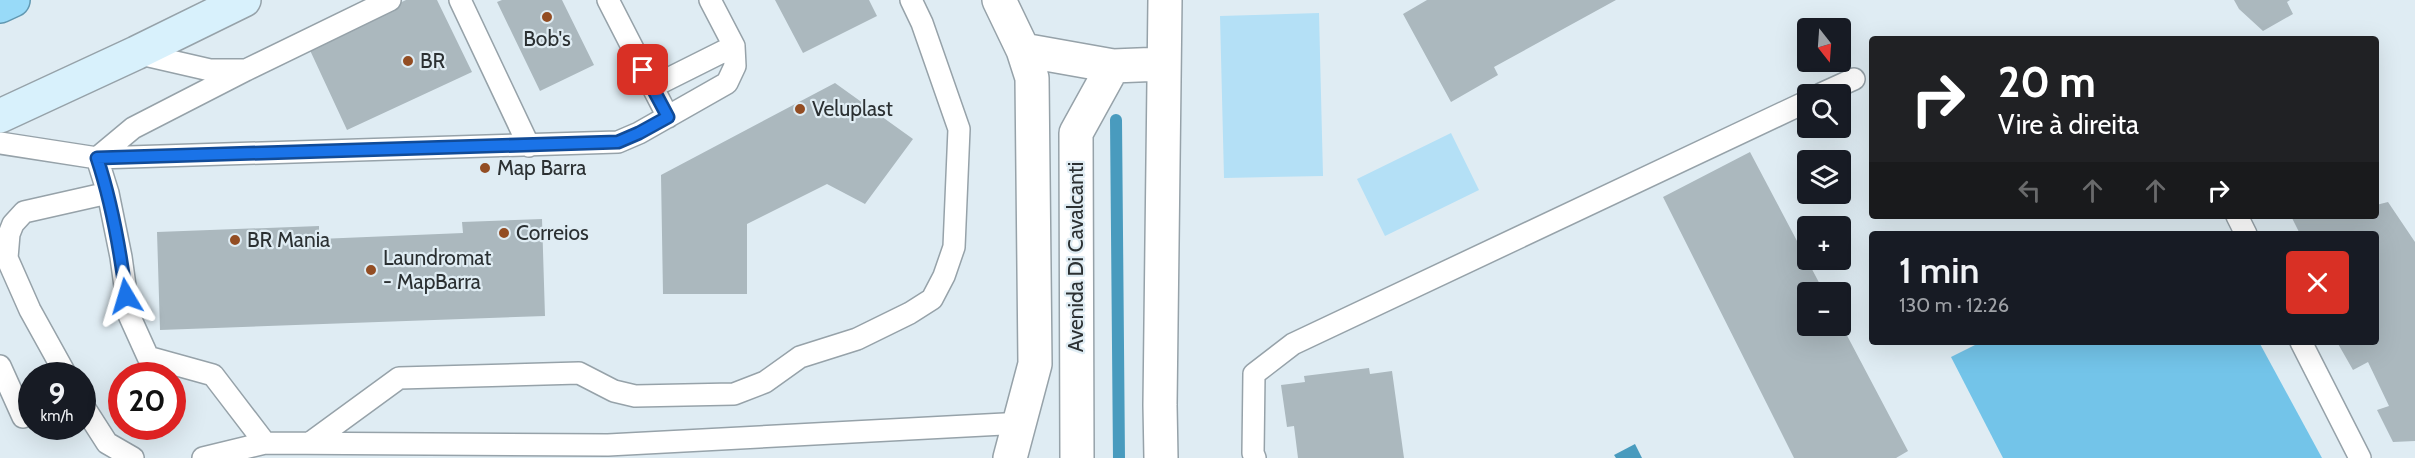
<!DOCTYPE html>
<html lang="pt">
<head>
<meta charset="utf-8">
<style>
	:root { --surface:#171b24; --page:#20242c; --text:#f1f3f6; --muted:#9ea1a6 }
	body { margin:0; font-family:Cabin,sans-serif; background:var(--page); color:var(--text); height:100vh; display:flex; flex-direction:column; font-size:22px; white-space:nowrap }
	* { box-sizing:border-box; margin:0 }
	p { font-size:20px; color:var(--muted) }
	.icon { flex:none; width:33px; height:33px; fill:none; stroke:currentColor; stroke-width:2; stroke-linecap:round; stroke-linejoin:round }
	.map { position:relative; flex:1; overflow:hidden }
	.side { position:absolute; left:1869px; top:231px; width:510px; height:114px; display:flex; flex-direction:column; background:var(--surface); border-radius:6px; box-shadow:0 6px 24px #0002 }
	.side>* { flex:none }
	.guide { position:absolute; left:1869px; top:36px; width:510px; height:183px; border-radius:6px; box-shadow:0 6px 24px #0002; background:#202124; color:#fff; overflow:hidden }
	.needle { width:39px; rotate:163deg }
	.tools { position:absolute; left:1797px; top:18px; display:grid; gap:12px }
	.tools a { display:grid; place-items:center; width:54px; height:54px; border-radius:6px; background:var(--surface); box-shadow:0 6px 24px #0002; font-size:30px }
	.speed { position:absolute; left:18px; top:362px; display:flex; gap:12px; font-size:30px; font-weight:700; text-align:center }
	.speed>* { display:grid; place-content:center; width:78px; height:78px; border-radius:50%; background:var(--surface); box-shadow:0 6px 24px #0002; line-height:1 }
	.speed small { font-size:15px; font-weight:400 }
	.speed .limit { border:9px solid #d22; background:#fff; color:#111 }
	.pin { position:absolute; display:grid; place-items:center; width:51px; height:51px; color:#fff; margin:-26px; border-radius:12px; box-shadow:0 3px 9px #0006 }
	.me { position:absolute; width:66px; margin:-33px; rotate:353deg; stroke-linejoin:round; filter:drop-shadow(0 0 4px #0008) }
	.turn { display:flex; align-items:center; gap:21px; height:126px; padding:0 30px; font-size:27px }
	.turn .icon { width:78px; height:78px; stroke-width:2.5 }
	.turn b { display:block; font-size:42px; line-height:51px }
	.lanes { display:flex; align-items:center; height:57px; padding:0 30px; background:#0003; justify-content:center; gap:30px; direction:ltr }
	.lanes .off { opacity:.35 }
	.round { display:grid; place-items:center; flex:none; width:63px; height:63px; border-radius:6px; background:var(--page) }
	.headline { display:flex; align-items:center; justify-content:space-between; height:102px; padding:0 30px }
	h1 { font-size:36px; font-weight:600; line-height:45px }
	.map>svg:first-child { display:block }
	.green { fill:#b4e0f6 }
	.forest { fill:#73c4e9 }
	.water { fill:#499bbe }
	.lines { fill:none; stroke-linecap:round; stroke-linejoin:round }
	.stream { stroke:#499bbe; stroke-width:12 }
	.building { fill:#abb8be }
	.service-casing { stroke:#96a2a9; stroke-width:24 }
	.minor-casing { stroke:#96a2a9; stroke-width:36 }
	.secondary-casing { stroke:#96a2a9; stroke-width:36 }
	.trunk-casing { stroke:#6198b1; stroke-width:36 }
	.service { stroke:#fff; stroke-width:21 }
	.minor { stroke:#fff; stroke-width:33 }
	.secondary { stroke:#d8f1fc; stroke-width:33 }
	.trunk { stroke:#98daf8; stroke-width:33 }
	.route-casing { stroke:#114b97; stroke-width:15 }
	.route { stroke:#1a73e8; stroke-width:10 }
	.poi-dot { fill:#934d23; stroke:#dfecf3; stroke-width:2 }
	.labels { text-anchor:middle; stroke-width:4.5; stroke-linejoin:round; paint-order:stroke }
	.poi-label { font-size:21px; fill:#2b3032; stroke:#dfecf3; text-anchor:start }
	.street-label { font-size:21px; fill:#2b3032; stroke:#dfecf3 }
</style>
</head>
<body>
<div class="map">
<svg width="2415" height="458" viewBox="0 0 2415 458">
	<rect width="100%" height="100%" fill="#dfecf3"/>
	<path class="green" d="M1319,13L1323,176L1224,178L1220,16Z
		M1451,133L1479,190L1385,236L1357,179Z"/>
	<path class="forest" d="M1981,342H2259L2322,458H2003L1951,357Z"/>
	<path class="water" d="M1635,444L1642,458H1616L1614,455Z"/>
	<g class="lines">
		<path class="stream" d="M1116,120L1119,458"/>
	</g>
	<path class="building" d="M406,0H437L472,72L347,130L308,46Z
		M502,0H562L594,65L540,91L497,2Z
		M775,0H869L877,16L803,53Z
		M1427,0H1616L1494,67L1498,75L1451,102L1403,14Z
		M2234,0H2290L2287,2L2293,14L2263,31L2239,9Z
		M835,83L913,139L865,204L827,184L747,224V294H663L661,175Z
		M1750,152L1824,292H1808V326H1842L1908,451L1896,458H1794L1663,197Z
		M2388,202L2415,242V441L2393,442L2377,410L2389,406L2368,362L2353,370L2337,342H2376V234H2300L2291,216H2376V205Z
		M542,219L545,316L160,330L157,232L319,226V239L463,233L462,222Z
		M1369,368L1370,374L1392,371L1404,458H1298L1294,426L1287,427L1281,385L1305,382L1304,376Z"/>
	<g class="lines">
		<g class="service-casing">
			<path id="service" d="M460,0L529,146
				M608,0L668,117
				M136,53L210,70H246L390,0
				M246,70L133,128L97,158L108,193L121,257L129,315L148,357L213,375L265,443
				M652,87L734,46
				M1821,94L1854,79
				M0,143L97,158L618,142L639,133L727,83L735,66L734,46L710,0
				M2237,216L2246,234
				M2301,342L2360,458
				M0,366L23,417
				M66,375L30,310L7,258L9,234L13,224L24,212L108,193
				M82,404L107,443L133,458
				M310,443L399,378L579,373L614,391L635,396L734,394L765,382L800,357L857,339L910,313L932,299L944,276L954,247L959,129L922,23L911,0
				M203,458L265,443L608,445L1021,423
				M1255,458L1253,453L1254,374L1293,344L1808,101"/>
		</g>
		<g class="minor-casing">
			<path id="minor" d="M999,0L1023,50L1032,78L1035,364L1010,458
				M1023,50L1113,66L1163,64
				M1077,458L1076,133L1113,66
				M1161,458L1160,405L1165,0"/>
		</g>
		<g class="secondary-casing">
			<path id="secondary" d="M0,116L136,53L244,0"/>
		</g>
		<g class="trunk-casing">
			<path id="trunk" d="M0,6L13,0"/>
		</g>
		<use href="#service" class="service"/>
		<use href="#minor" class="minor"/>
		<use href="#secondary" class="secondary"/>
		<use href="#trunk" class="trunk"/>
	</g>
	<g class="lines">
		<g class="route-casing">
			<path id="route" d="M126,296C120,249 112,203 97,158L618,142L639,133L668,117L643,70"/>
		</g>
		<use href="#route" class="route"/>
	</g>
	<g class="poi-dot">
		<circle cx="547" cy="17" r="6"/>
		<circle cx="408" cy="61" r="6"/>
		<circle cx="800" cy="109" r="6"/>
		<circle cx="485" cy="168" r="6"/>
		<circle cx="504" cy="233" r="6"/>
		<circle cx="235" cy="240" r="6"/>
		<circle cx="371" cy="270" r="6"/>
	</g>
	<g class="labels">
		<g class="poi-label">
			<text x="547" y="46" text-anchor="middle">Bob's</text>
			<text x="420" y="68">BR</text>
			<text x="812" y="116">Veluplast</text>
			<text x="497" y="175">Map Barra</text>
			<text x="516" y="240">Correios</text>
			<text x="247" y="247">BR Mania</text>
			<text x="383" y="265">Laundromat<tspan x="383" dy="24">- MapBarra</tspan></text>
		</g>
		<g class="street-label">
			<text transform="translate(1076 257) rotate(-90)" y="7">Avenida Di Cavalcanti</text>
		</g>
	</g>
</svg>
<div class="tools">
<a><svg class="needle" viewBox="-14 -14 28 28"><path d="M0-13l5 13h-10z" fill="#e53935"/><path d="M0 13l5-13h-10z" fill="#9ea1a6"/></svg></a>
<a><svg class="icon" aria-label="search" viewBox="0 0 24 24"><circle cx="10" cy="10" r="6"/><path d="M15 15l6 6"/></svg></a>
<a><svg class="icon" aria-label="layers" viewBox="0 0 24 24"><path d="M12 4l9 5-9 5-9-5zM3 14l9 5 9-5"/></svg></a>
<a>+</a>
<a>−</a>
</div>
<div class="speed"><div>9<small>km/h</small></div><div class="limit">20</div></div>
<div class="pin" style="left:643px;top:70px;background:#d93025"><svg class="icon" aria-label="arrive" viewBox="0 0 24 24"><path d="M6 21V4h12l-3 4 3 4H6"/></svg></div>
<svg class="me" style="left:126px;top:296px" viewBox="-20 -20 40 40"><path d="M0-17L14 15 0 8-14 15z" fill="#1a73e8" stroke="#fff" stroke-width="4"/></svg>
<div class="guide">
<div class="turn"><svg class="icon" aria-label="right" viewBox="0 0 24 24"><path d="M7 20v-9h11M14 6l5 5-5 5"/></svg><div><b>20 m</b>Vire à direita</div></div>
<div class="lanes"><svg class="icon off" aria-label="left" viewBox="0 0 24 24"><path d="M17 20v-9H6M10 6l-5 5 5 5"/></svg><svg class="icon off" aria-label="ahead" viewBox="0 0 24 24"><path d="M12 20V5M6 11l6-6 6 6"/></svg><svg class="icon off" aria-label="ahead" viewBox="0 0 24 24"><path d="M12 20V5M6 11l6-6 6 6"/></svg><svg class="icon" aria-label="right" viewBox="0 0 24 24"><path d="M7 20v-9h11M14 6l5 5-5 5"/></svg></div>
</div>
<section class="side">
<div class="headline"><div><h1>1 min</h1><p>130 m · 12:26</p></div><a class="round" style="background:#d93025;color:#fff"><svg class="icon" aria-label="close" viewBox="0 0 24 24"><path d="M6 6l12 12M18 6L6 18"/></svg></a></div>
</section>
</div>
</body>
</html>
